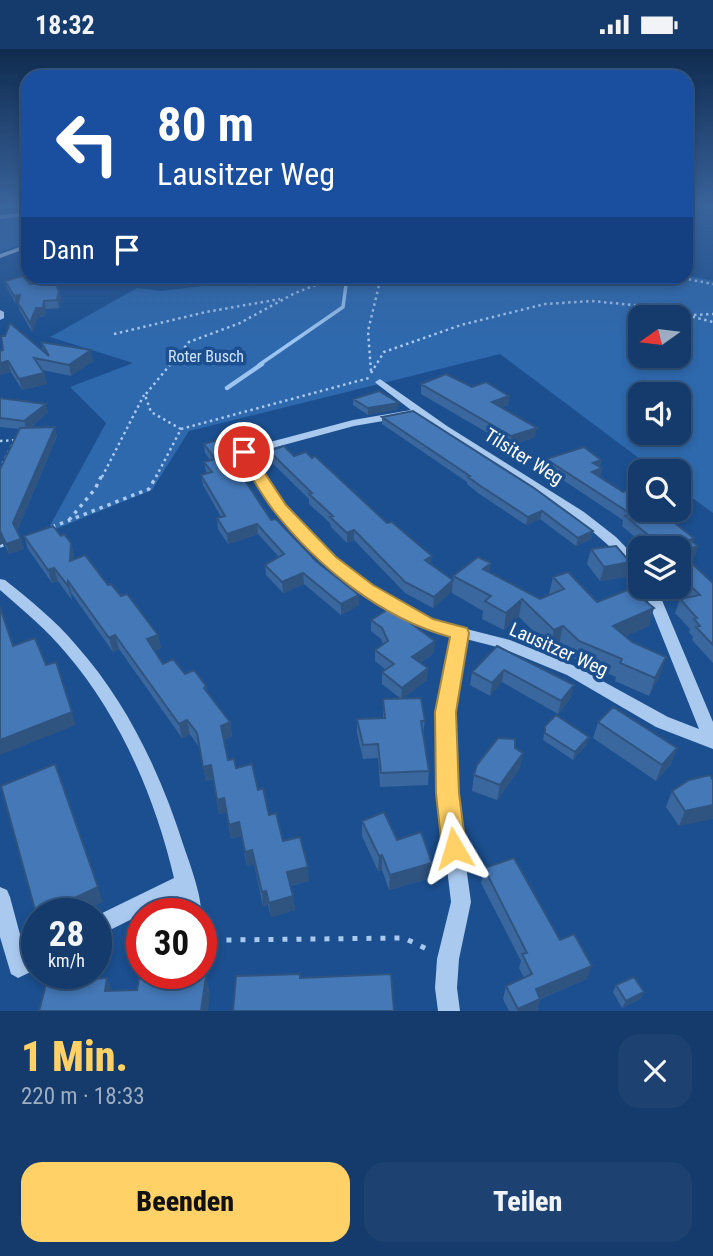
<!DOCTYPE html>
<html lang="de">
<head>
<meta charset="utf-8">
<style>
	:root { --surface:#143b6b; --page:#1d4271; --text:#f1f3f6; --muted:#9dadc1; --line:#33557e; --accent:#ffd166 }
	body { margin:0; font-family:"Roboto Condensed",sans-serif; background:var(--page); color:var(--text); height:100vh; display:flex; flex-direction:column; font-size:26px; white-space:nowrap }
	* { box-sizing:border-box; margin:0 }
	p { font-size:23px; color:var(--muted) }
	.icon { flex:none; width:38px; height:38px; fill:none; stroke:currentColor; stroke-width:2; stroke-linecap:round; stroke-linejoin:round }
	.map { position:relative; height:962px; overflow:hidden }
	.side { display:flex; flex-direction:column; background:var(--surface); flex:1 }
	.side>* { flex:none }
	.top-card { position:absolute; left:21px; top:21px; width:672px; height:214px; border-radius:21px; box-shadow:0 4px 10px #0003,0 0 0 2px var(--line); background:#1a4fa0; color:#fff; overflow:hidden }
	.needle { width:46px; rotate:256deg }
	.controls { position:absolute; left:628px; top:256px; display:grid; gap:14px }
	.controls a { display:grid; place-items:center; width:63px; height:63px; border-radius:14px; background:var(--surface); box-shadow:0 4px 10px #0003,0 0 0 2px var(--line); font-size:35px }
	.speed { position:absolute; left:21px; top:849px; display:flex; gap:14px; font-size:35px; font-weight:700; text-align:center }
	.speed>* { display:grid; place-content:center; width:91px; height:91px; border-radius:50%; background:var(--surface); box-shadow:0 4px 10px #0003,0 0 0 2px var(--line); line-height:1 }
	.speed small { font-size:18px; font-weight:400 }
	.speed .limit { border:10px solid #d22; background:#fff; color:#111 }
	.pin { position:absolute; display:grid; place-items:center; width:60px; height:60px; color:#fff; margin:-30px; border:4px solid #fff; border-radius:50%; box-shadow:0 2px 7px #0007 }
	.me { position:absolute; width:77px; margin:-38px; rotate:353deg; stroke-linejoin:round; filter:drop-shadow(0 0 5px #0008) }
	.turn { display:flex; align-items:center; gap:24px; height:147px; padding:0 21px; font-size:32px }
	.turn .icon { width:91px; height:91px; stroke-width:2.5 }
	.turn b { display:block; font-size:49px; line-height:60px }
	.then { display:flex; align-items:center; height:66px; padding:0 21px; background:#0003; gap:14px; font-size:26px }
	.round { display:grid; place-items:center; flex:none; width:74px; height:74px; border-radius:21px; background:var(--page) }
	.headline { display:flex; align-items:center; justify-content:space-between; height:119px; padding:0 21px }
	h1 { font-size:42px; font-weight:800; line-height:52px; color:var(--accent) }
	.button { display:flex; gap:14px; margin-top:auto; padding:14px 21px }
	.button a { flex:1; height:80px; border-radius:21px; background:var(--accent); color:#111; font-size:28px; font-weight:800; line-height:80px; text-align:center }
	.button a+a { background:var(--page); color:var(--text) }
	.status { display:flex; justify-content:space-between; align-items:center; height:49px; padding:0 35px; background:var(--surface); direction:ltr }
	.status svg { height:19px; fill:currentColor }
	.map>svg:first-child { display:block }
	.green { fill:#2e69ad; fill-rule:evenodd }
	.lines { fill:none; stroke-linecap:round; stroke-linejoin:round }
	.stream-far1 { stroke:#9cc4f0; stroke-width:3.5 }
	.stream { stroke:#9cc4f0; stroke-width:4.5 }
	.path-far2 { stroke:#a9c9ee; stroke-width:2.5; stroke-dasharray:2.5 3.5; stroke-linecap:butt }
	.path-far1 { stroke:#a9c9ee; stroke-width:3.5; stroke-dasharray:3.5 5; stroke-linecap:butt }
	.path { stroke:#a9c9ee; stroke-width:5; stroke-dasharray:5 9; stroke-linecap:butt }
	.minor { fill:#a9c9ee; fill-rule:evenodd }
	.wall { fill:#3a679d }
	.shaded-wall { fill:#305480 }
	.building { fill:#4478b7; stroke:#305480; stroke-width:2 }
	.route { fill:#ffd166; stroke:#a68842; stroke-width:2 }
	.labels { text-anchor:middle; stroke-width:7; stroke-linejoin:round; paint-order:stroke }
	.far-park-label { font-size:16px; fill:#cfe3fa; stroke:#1b4f8f }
	.street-label { font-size:19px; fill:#fff; stroke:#1b4f8f }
</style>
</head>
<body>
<div class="status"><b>18:32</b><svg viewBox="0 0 49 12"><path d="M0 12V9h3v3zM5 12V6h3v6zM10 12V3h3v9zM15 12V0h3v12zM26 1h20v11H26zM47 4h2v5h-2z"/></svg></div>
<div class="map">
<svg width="713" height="962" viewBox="0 0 713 962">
	<rect width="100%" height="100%" fill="#1b4f8f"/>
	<path class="green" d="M28,167V194L0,203V170Z
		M686,226L713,232V464L679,439V422H656L500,305L189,382L152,441L46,484L106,374L70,338L133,314L50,288L137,239L162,242L275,228ZM640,268H679V306H640ZM640,345H679V383H640Z"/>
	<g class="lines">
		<path class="stream-far1" d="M259,316L343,258L346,236L363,228"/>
		<path class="stream" d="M227,339L262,315"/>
		<path class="path-far2" d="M677,228L713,235
			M694,266L713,265
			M114,285L206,263L280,250
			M371,322L368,282L381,228
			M371,324L384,303L461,276L545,255L592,252L654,258L713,273
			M181,380L151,363L145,346L189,293L240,274L295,244L337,228
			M0,392L19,391
			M0,420L14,392
			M102,428L144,346
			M156,428L181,380L369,329"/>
		<path class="path-far1" d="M69,471L95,440L102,426
			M52,478L149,440L157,426
			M0,497L9,494"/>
		<path class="path" d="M201,881L211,888L224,891L404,889L431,902"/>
		<path class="minor" d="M28,163V167L0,170V166Z
			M28,195V199L0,209V205Z
			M0,261L4,263V269L0,271Z
			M380,330L447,377L584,463L616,488L640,513V525L635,524C576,455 491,418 418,366L354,377L250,405L285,457L306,481L335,509L372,537L431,571L510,591L577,618L668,668L699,680L642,537H656L713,673V700L656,678L567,626L501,599L466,590L453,663L456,744L471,853L459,910L457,939L460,962H438L435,939L437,910L451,853L438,744L437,663L452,587L422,578L362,543L325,515L276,462L239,403L240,401L353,371L411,361L377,335L375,333Z
			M0,530L5,531C30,551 55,571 76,596C127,653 161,725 184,798C190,815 202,848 201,864H183L178,847L96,888V867L174,829C155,748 120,667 66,604C46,580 23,561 0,541Z
			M0,838L7,841L10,848L25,904L37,899V920L18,929L11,925L0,888Z"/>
	</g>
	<path class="wall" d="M5,232L30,235L59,242L61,250L59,259L46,260L45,267L38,268L32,283L20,262L18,255H16L7,239Z
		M41,293L93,312L71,327L42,321L44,324L47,335L22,341L11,323L0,326V302H43Z
		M421,335L472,338L509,347L508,356L502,358L535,388L510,397L421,345Z
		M0,349L48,363L30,379L57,387L17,482L24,500L9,505L4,494L0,496L20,380L0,378Z
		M353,350L398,360L368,366L353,356Z
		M382,368L593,482L591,490L576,497L540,470L526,476L478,444L467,435V433L382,375Z
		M204,395L239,412L240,422H239L271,471L359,556L341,566L304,535L283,544L266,526L265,516L279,508L258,485L228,495L218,480L217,469L221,468L203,436L201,426L207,424L206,422L204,413L210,411L205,404Z
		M269,402L294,407L432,516L453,531V527L490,524L540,550L550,546L549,545L553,528L597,553L649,577L625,587L660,626L649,647L615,632L616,628L575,610L559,595L550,598L519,568L504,581L482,570L483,562L452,544V542L433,559L405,544L354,491L347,494L331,478L330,474L309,455V450L269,411Z
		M546,410L601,411L600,418L602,419L600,429L640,460L668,464L667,468L693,493L695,508L679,499H648L622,477L623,471L545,419Z
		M24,487H61L71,494L74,507V511L121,547L158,586L161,599L155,602L163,615L206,637L207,643L230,673L232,687L224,691L228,711L258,741L269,766L283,792L309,832L290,837L293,847L295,861L271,868L268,856L263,857L254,815L247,817L241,787L231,790L226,763L219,765L213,730L206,732L199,698L190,685L182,689L119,600L113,603L72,545V551L58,532L52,534L28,500Z
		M591,500L626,528L600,532L587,515Z
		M679,514L713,534V614L692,591L693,588L689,583L690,580L675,564L680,550L685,549L673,537H679Z
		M371,571L434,604L420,614L427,631L403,649L425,672L423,686L429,722L428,736L380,738L378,709L363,710L357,684V670L383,669V650L400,649L382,635V623L386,621L375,612V601L383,595L381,590L371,582Z
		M497,597L571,649L558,665L502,633L490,647L470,636L472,623Z
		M598,673L677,699L671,715L656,732L593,689Z
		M545,677L587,695L573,711L543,691Z
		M515,699L520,719L497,751L472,742L474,726Z
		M713,731L679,777L666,758L672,742Z
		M362,772L397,791L432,814L431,829L389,841L382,821L378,822L362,787Z
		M484,819L560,891L587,930L540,950L537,962H509L503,950L506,937L524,929L519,919L521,912L481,834Z
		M616,936L644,943L640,950L622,959L613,943Z"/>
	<path class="shaded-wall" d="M59,242L61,250L59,259L57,251Z
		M20,246L22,254L16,255L14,247Z
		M44,252L46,260L45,267L38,268L32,283L30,274L36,259Z
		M91,301L93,312L71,327L69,316Z
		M8,312L11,323L0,326V314Z
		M44,324L47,335L22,341L19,330Z
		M509,347L508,356L491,362L492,353Z
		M399,354L398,360L368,366V359Z
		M46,355L48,363L27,381L24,372Z
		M55,378L57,387L16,484L13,474Z
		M537,379L535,388L510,397L511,387Z
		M601,411L599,420L602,419L600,429L590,433L593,414Z
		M239,412L240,422L234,423L233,413Z
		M542,462L540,470L526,476L528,468Z
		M257,475L258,485L228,495L227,485Z
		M354,481V491L347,494V484Z
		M593,482L591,490L576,497L578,489Z
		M1,484L4,494L0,496V485Z
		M694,489L691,500L698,497L695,508L679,513V504L690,491Z
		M21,490L24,500L9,505L6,495Z
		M71,494L74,507L73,526L70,512Z
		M432,507L431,517L425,511Z
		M630,513L626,528L600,532L604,518Z
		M491,514L488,532L483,520Z
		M54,519L58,532L52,534L48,521Z
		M303,524L304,535L283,544L282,533Z
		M68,532L72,545V551L68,537Z
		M453,532L452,542L433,559L434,548Z
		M359,546V556L341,566V555Z
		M522,550L519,568L504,581L506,564Z
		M654,559L649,577L608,595L613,577Z
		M563,577L559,595L550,598L554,581Z
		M115,586L119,600L113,603L109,589Z
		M158,586L161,599L150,604L147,590Z
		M435,592L434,604L412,619V608Z
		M666,608L660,626L649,647L655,629Z
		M428,619L427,631L401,651L402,639Z
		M504,621L502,633L490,647L492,634Z
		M574,636L571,649L558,665L561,652Z
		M72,663L76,676L0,706V691Z
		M187,671L190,685L182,689L179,675Z
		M230,673L232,687L224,691L221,677Z
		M589,688L587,695L573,711L575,703Z
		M677,699L671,715L656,732L662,716Z
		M523,704L520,719L497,751L500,736Z
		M55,715L103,853L80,864H43Z
		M211,716L213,730L206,732L203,718Z
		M224,749L226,763L219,765L217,751Z
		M713,756V770L679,777L685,762Z
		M239,773L241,787L231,790L229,776Z
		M252,801L254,815L247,817L245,803Z
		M382,806V821L378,822L379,807Z
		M432,814L431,829L389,841L390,826Z
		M308,818L309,832L288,837L287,823Z
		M266,842L268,856L263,857L262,843Z
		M293,847L295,861L271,868L269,854Z
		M592,917L587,930L532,953L536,940Z
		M206,927L210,945L208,962H201Z
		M107,929L114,947L105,942Z
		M644,943L640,950L622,959L626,952Z
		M540,950L537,962H518V960Z"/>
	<path class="building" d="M23,227L30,235L55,233L59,242L57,251L44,252L43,259H36L30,274L18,254L20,246L14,247L5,232Z
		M10,274L49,307L41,293L91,301L69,316L34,309L44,324L19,330L8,312L0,314V302L3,301L1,287H5Z
		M446,325L472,338L486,333L509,347L492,353L537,379L511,387L421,335Z
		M379,342L399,354L368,359L353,350Z
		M0,349L46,355L24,372L0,369Z
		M413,362L534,439L593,482L578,489L542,462L528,468L479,436L468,428L470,427L382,368Z
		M55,378L13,474L21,490L6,495L1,484L0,485V420L20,379Z
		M221,390L239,412L233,413L271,471L276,470L316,512L359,546L341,555L303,524L282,533L265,516L284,505L257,475L227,485L217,469L225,467L201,426L212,423L204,413L215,410L204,395Z
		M284,397L294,407L306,403L312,409L315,407L387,474L392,473L432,507L425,511L453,531L434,548L405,533L354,481L347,484L330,468L333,467L309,445L312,444L269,402Z
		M584,398L601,411L593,414L602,419L592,423L623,443L640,438V460H663L668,464L664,466L694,489L690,491L698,497L679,504V499H664L625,467L631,465L546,410Z
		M53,477L61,487L64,485L71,494L70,512L85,506L108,536L111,535L121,547L127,545L158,586L147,590L163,615L173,610L185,625L194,621L206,637L204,639L230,673L221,677L228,711L234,710L236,719L252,715L258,741L263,739L269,766L276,764L283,792L300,788L308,818L287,823L293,847L269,854L266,842L262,843L252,801L245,803L239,773L229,776L224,749L217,751L211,716L203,718L197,684L187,671L179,675L115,586L109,589L68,532V537L54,519L48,521L24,487Z
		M616,497L630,513L604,518L591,500Z
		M478,508L491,514L483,520L540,550L564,540L553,528L568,523L597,553L630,540L654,559L613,577L632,593L666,608L655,629L620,614L622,610L579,592L563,577L554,581L522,550L506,564L485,552L491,547L453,527Z
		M688,511L713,534V596L696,578L700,577L694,570L697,569L680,550L700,546L679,526V514Z
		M0,558L13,597L35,589L46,616L56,613L72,663L0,691Z
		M390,559L435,592L412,608L428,619L402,639L382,623L394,615L375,601L388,592L382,579L371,571Z
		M497,597L574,636L561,652L504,621L492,634L472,623Z
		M421,649L425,672H421L429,722L381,724L378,695L363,696L357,670L385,669L383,650Z
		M613,658L677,699L662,716L598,673Z
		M556,666L589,688L575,703L545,684V677Z
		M498,689L515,690V699L523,704L500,736L474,726L477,716Z
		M55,715L98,838L43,864H37V868L1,737Z
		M710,726L713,731V756L685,762L672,742L689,731Z
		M384,763L397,791L421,783L432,814L390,826L382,806L379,807L362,772Z
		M514,809L560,891L574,885L592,917L536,940L540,950L518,960L506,937L532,925L522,905L527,904L484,819Z
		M300,925V929L391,925L394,962H233L236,927Z
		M206,927L201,962H39L47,932L107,929L105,942L137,941L139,929Z
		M634,928L644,943L626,952L616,936Z"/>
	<linearGradient id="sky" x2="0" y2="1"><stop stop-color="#0f2b4f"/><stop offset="0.54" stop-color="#39639b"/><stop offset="1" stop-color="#39639b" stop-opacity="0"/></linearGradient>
	<rect width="713" height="291" fill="url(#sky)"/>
	<path class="route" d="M244,399L249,400L286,456L336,508L373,536L433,570L467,579L469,584L456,663L459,744L466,799L463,806L454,810L446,806L442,799L436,744L435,663L450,588C381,569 318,518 274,462C260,444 249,423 237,403Z"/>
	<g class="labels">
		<g class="far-park-label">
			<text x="206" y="313">Roter Busch</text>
		</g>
		<g class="street-label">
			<text transform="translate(524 407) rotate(32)" y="7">Tilsiter Weg</text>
			<text transform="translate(559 600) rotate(24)" y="7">Lausitzer Weg</text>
		</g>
	</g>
</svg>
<div class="controls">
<a><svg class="needle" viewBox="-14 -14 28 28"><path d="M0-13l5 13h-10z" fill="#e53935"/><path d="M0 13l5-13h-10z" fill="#9dadc1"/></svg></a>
<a><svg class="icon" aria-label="sound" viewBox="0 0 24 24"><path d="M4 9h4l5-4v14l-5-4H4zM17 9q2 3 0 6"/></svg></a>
<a><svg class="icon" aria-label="search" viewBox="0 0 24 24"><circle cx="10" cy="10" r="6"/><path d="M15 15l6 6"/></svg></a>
<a><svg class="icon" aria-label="layers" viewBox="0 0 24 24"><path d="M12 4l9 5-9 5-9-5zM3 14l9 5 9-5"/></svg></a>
</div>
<div class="speed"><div>28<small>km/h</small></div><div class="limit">30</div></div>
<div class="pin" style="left:244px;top:403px;background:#d93025"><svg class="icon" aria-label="arrive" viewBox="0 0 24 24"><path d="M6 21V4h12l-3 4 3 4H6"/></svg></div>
<svg class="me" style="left:454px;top:799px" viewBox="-20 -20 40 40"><path d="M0-17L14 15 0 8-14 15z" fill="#ffd166" stroke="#fff" stroke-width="4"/></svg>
<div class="top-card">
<div class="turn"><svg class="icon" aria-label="left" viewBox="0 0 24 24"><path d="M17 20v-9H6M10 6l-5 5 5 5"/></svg><div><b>80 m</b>Lausitzer Weg</div></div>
<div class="then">Dann<svg class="icon" aria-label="arrive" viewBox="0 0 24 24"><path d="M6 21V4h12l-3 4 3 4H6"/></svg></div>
</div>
</div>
<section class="side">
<div class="headline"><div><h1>1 Min.</h1><p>220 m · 18:33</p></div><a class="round"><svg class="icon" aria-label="close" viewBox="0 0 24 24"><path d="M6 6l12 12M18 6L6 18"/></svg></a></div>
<div class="button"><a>Beenden</a><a>Teilen</a></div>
</section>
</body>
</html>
